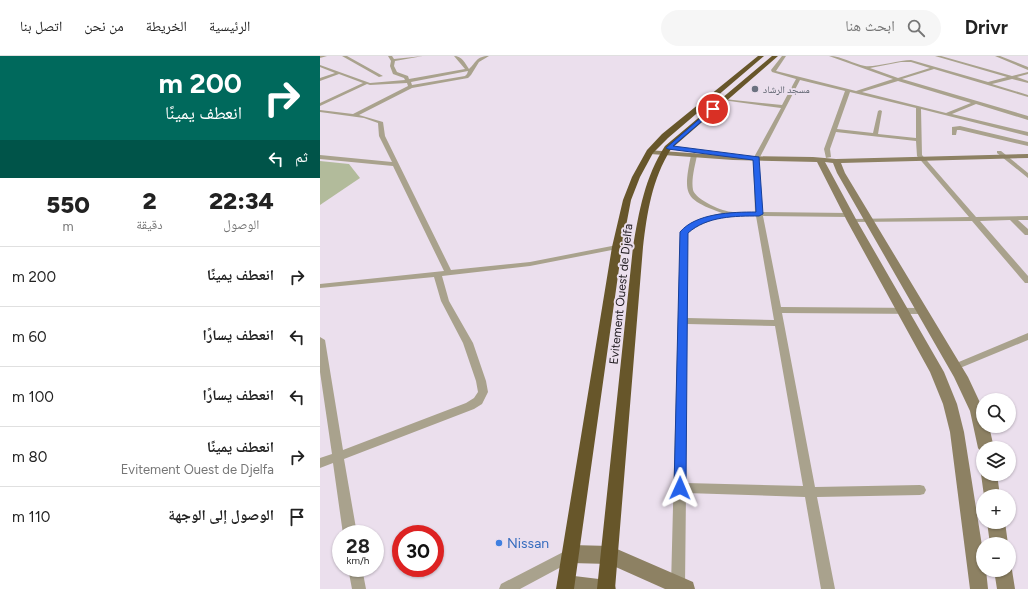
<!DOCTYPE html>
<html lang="ar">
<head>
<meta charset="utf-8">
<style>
	:root { --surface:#fff; --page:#f6f6f6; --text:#222; --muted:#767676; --line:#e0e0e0 }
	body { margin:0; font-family:Figtree,"Noto Naskh Arabic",sans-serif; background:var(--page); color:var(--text); direction:rtl; height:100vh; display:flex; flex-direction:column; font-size:15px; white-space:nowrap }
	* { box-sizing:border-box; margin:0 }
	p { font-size:13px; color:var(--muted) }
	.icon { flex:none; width:22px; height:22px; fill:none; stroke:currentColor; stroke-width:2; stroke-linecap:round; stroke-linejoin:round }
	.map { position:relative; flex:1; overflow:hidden; direction:ltr }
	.sheet { display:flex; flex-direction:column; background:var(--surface); width:320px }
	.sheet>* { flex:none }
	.guide { background:#00695c; color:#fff; overflow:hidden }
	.tools { position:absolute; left:656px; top:337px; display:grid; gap:8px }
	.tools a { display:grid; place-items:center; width:40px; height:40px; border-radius:50%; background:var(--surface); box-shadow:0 1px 3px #0004; font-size:20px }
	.speed { position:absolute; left:12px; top:469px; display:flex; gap:8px; font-size:20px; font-weight:700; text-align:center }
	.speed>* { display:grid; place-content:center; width:52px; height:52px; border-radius:50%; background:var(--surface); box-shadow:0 1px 3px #0004; line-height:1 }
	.speed small { font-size:10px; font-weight:400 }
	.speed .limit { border:6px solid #d22; background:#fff; color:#111 }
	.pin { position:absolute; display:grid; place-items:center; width:34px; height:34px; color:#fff; margin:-17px; border:2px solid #fff; border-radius:50%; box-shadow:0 1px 4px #0007 }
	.me { position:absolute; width:44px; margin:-22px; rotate:1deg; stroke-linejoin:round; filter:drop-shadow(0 0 3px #0008) }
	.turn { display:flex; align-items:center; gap:14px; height:84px; padding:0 12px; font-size:18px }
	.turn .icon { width:52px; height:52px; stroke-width:2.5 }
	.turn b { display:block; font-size:28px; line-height:34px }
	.then { display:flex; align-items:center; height:38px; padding:0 12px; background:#0003; gap:8px; font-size:15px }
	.eta { display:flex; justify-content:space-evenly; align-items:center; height:68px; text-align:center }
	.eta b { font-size:24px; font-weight:800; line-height:28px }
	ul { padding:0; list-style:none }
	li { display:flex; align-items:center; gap:12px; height:60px; padding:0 12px; border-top:1px solid var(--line) }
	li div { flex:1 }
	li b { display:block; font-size:15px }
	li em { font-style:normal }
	header { display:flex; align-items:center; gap:24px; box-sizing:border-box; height:56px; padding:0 20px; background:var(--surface); border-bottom:1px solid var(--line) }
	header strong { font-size:19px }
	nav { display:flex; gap:22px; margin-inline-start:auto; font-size:14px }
	.search { width:280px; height:36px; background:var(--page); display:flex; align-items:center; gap:10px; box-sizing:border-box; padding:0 14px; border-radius:22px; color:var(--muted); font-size:15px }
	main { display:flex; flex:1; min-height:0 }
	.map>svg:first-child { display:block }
	.green { fill:#b2bb9b }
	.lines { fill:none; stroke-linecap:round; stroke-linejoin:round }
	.street { fill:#a9a28d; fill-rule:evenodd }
	.secondary { fill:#8d8163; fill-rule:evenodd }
	.highway { fill:#67562a; fill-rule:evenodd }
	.route { fill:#2563eb; stroke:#184099 }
	.worship-dot { fill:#6b7280; stroke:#ebdfed; stroke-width:1.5 }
	.shop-dot { fill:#3f7fe0; stroke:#ebdfed; stroke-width:1.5 }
	.labels { text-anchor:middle; stroke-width:4; stroke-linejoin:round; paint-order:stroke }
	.far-worship-label { font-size:10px; fill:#5b616d; stroke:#ebdfed; text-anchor:start }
	.street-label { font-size:12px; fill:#252025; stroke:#ebdfed }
	.near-shop-label { font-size:14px; fill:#366cbe; stroke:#ebdfed; text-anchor:start }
</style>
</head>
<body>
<header>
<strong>Drivr</strong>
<div class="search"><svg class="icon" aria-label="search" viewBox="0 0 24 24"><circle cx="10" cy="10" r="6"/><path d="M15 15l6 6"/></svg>ابحث هنا</div>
<nav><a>الرئيسية</a><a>الخريطة</a><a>من نحن</a><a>اتصل بنا</a></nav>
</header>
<main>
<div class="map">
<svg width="708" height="533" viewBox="0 0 708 533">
	<rect width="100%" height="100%" fill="#ebdfed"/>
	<path class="green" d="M0,105L29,108L40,122L0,149Z"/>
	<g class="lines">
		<path class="street" d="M0,0H7L0,2Z
			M22,0H27L63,20L59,21Z
			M68,0H72L74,3L103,0L75,5L74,10L77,16L88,20L89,23L145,13L134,0C142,0 145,7 149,13C156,7 156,0 169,0L159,6L151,19L148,22L92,32L39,59L63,66L65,80L131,214L210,206L297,189H318L322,191L318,193H297L210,210L122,220L129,245L153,287L166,325L168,336L162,348L154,353L24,403L37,478H23L13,407L0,412V402L12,398L0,316V281L5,284L23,394L146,347L154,342L158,336L156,325L143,287L121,245L114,221L0,232V228L124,215L73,110L0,103V99L72,106L59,80L58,67L44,62L0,56V54L33,58L88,30L87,27L50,29L47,28L0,50V47L43,27L19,18L0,25V22L15,17L0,11V9L50,27L85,24L84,22L73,18L70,10L71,5ZM148,15L147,18L145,20L92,29L91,26Z
			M462,0H466L456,15L536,35L573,23L509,0C522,0 533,8 545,10C553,12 579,4 591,4L668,26L687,21L615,0H621L692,20L708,16V18L697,21L708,25V27L692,23L672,28L708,39V41L614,13L582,23L708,60V64L656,48L632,58L708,76V80L601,53L602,99L656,161L708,160V164H698L708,173V179H705L690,164L660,165L708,220V227H705L652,165L530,166V164L532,163L649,161L597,100L596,85L516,76L510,93L511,101L506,102L504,93L525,35L480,24L439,103L442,156L529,157L532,159L529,161L443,160L461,251L602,252L606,255L602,258L462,257L495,431L600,429L604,430L606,434L604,438L600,439L497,441L515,533H501L485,441L366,437L365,530L364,533H352L351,530L360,176C371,165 387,160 402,157C364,143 363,139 371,99L374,97L377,99C375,110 371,123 373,134C376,144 403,156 413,156C420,156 428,156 435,156L433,103L461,52L402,44L404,43L462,49L476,23L452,16L451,14ZM581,6H591L610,12L578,22L550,12ZM578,25L651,47L626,57L542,36ZM530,36L596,52V82L558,78L562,55L560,54L558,55L553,77L517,73ZM410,160H436L454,264L367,262L368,177C381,167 394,163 410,160ZM367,268L455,270L483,430L366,427Z
			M675,0H680L708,11V14Z
			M640,70L708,86V90L640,74H637L636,79H632V71Z
			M677,95H681L708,117V122L677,97Z
			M708,277V284L640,312H634L632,310L634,308Z
			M251,492L256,493L258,498L256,503L200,533H179L181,528Z
			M28,512H42L46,533H32Z"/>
		<path class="secondary" d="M327,94L413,100L493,101L516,103L708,98V102L521,107L525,117L648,321L663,353V370H669L674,392H663V397L661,396L658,392L650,355L634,321L517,117L513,107L505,106L537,165L624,316L637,348L644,376L663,496V514H666L668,533H650L630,376L623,348L610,316L527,165L497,106L413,104L330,98H327Z
			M663,414V418H677L680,440H664L661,418Z
			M667,466H685L688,488H670Z
			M251,489L290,490L373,526L375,533H345L289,508L251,507L245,504L242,498L245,492Z
			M689,507L692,514L695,533H677L674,514H689Z
			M246,519L287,524L294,526L296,533H239L237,528L239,521Z"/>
		<path class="highway" d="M438,0H444L348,82L333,97L320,121L311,144L302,191L254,533H236L292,191L303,144L312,121L327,94L342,78Z
			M452,0H458L351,93C332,123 327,157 323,191L295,533H277L313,191C319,155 325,121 345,90Z"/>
	</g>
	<path class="route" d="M392,52L396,53L353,90L439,101L443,158L439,160C415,160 387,160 368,177L366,432L364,435L360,437L355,435L354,432L360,176C376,157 412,156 436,156L433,104L348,93L346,92Z"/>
	<circle class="worship-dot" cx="435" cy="33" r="4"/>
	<circle class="shop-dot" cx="179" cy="487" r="4"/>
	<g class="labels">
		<g class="far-worship-label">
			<text x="443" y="37">مسجد الرشاد</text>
		</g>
		<g class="street-label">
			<text transform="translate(301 238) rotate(-84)" y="4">Evitement Ouest de Djelfa</text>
		</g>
		<g class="near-shop-label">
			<text x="187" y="492">Nissan</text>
		</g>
	</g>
</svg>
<div class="tools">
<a><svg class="icon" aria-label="search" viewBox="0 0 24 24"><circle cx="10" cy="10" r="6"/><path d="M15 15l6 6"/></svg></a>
<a><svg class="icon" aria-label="layers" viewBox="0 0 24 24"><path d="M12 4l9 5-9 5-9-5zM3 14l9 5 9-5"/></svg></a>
<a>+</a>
<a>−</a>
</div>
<div class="speed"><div>28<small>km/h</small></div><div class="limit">30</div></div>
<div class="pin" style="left:393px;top:53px;background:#d93025"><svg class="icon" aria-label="arrive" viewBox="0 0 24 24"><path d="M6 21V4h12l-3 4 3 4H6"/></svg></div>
<svg class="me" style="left:360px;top:432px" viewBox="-20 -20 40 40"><path d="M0-17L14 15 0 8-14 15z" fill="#2563eb" stroke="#fff" stroke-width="4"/></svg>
</div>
<section class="sheet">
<div class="guide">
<div class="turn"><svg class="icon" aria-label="right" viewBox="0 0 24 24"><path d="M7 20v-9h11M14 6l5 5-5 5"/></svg><div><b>200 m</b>انعطف يمينًا</div></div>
<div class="then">ثم<svg class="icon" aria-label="left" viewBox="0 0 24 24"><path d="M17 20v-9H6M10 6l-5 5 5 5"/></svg></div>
</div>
<div class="eta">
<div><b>22:34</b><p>الوصول</p></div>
<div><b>2</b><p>دقيقة</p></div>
<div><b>550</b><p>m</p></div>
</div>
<ul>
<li><svg class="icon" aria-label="right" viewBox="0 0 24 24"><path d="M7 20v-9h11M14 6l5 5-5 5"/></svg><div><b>انعطف يمينًا</b></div><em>200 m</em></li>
<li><svg class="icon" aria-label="left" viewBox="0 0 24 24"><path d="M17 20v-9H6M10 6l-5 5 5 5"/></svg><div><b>انعطف يسارًا</b></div><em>60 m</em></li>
<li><svg class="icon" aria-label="left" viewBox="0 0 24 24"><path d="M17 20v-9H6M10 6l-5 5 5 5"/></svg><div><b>انعطف يسارًا</b></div><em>100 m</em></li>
<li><svg class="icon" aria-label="right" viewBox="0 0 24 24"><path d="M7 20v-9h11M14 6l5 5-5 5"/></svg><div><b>انعطف يمينًا</b><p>Evitement Ouest de Djelfa</p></div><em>80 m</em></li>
<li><svg class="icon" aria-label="arrive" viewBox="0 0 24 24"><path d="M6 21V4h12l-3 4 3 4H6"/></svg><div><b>الوصول إلى الوجهة</b></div><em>110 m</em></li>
</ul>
</section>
</main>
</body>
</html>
